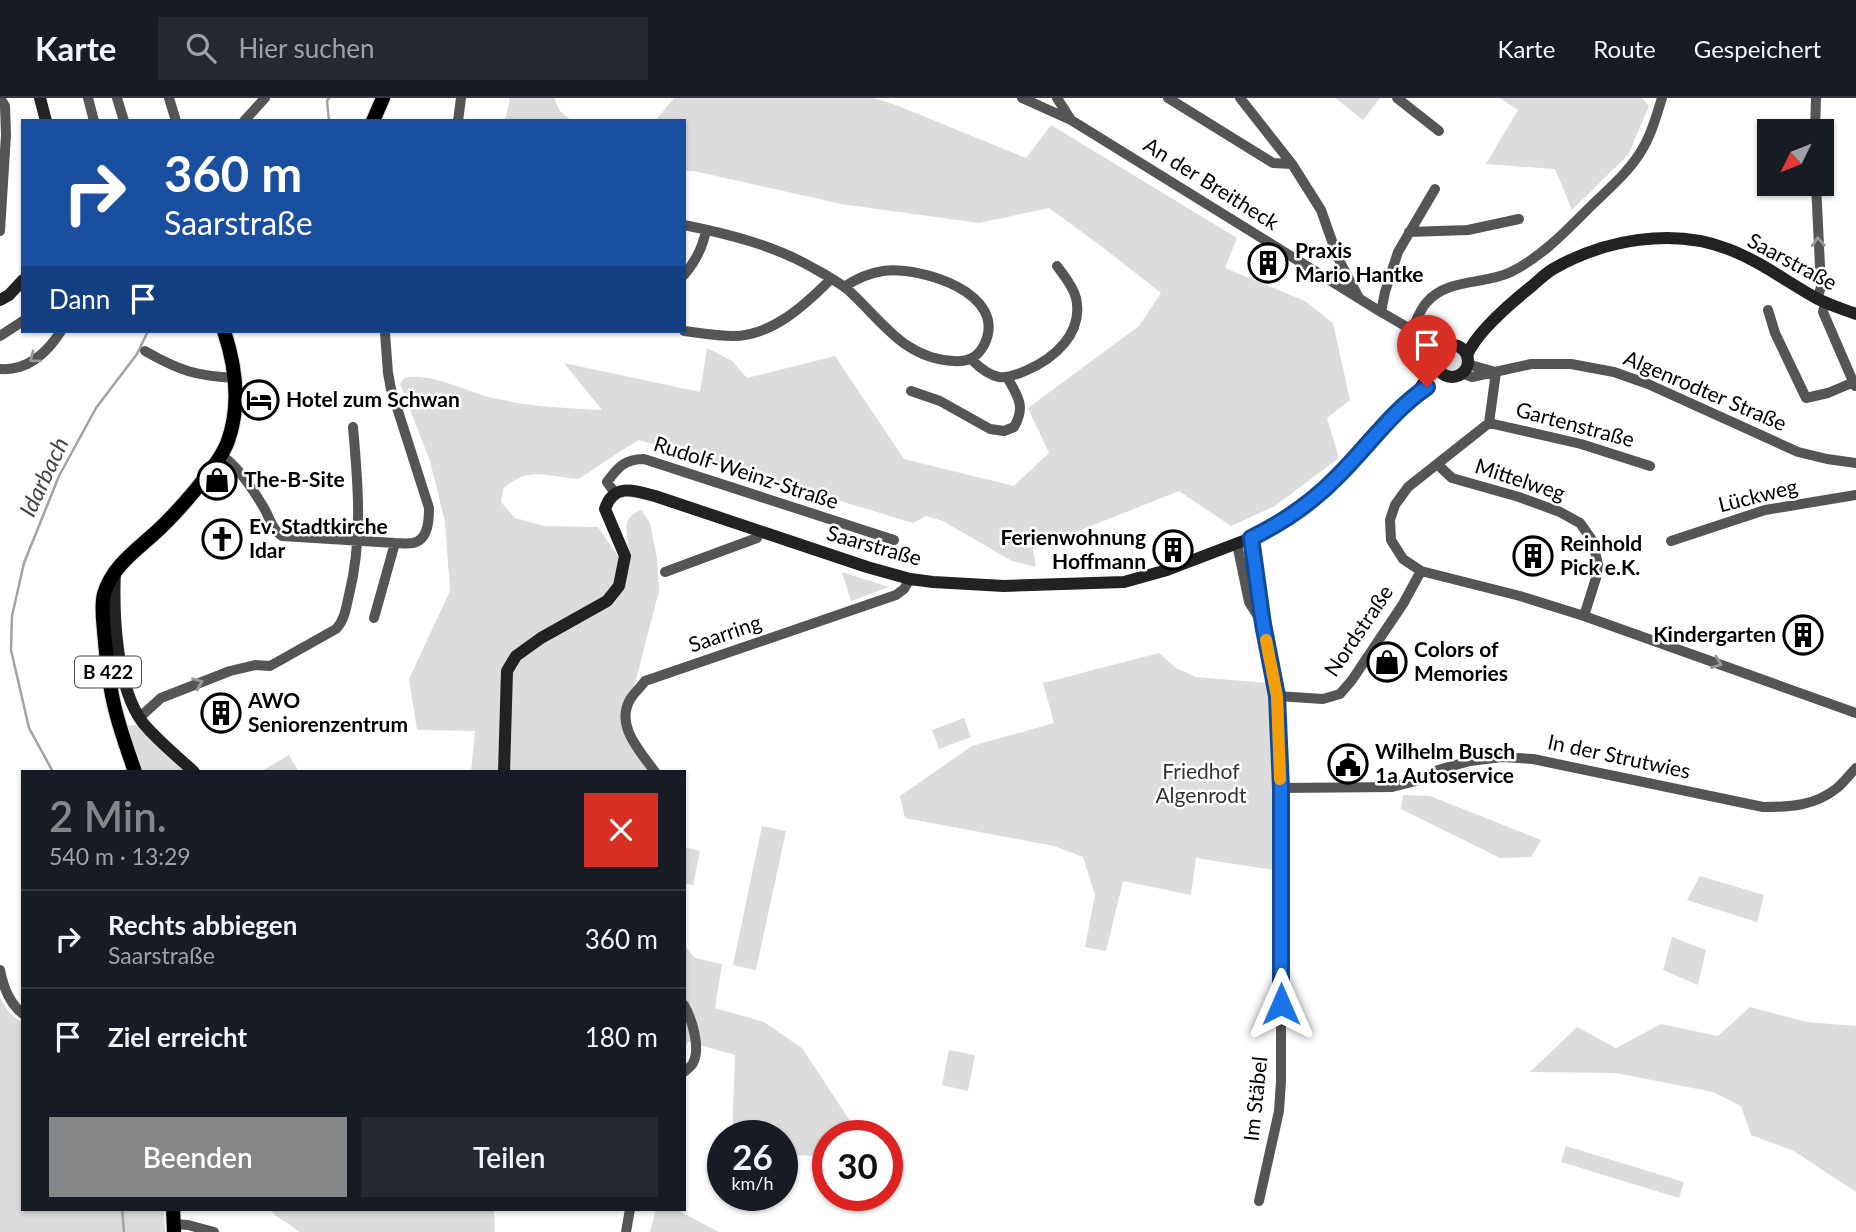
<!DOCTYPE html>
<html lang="de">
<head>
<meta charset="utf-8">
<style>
	:root { --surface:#171b24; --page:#242831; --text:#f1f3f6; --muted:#9ea1a6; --line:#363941; --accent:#858687 }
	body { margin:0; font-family:Lato,sans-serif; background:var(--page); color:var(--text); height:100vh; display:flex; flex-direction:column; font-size:26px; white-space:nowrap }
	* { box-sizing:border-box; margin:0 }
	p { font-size:23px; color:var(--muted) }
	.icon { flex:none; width:38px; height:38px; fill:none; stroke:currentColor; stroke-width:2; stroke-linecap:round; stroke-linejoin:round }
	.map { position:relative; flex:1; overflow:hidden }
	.sheet { position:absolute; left:21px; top:672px; width:665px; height:441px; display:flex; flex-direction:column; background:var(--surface); border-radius:0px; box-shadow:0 2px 5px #0004 }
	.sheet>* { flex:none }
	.guide { position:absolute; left:21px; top:21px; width:665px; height:214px; border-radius:0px; box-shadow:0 2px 5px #0004; background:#1a4fa0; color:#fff; overflow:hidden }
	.needle { width:46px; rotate:227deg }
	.tools { position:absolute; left:1757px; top:21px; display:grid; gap:14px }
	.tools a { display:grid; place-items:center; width:77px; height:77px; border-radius:0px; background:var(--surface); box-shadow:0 2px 5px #0004; font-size:35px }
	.speed { position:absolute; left:707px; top:1022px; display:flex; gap:14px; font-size:35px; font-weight:700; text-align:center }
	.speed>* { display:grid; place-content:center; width:91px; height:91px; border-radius:50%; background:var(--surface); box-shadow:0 2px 5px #0004; line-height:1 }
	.speed small { font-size:18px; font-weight:400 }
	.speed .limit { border:10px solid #d22; background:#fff; color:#111 }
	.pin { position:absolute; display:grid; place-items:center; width:60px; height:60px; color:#fff; margin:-72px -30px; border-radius:50% 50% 50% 0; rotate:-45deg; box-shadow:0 0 7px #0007 }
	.pin .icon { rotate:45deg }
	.me { position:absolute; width:77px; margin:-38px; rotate:0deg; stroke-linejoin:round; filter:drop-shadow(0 0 5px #0008) }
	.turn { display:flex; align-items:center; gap:24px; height:147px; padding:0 28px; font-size:32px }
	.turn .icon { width:91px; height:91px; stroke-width:2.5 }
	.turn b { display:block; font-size:49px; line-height:60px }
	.then { display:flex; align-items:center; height:66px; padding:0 28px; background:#0003; gap:14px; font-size:26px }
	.round { display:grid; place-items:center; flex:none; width:74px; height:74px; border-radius:0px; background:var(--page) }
	.summary { display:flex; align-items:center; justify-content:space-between; height:119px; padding:0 28px }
	h1 { font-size:42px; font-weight:600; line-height:52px; color:var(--accent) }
	.cta { display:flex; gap:14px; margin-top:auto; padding:14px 28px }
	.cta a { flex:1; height:80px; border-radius:0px; background:var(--accent); color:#fff; font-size:28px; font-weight:600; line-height:80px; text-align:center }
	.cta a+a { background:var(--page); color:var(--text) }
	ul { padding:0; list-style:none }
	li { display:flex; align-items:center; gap:21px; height:98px; padding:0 28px; border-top:2px solid var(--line) }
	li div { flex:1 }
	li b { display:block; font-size:26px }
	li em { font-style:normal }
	header { display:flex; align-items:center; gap:42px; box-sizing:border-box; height:98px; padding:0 35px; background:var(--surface); border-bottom:2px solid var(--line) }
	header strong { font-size:33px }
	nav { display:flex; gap:38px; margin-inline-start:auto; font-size:24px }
	.search { width:490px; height:63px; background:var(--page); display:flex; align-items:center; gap:18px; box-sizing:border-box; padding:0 24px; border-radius:0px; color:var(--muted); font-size:26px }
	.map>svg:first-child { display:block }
	.green { fill:#dcdcdc }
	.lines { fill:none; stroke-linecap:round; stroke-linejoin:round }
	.stream { stroke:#a3a3a3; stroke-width:2.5 }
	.primary-casing { stroke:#dbdbdb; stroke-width:16 }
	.street { stroke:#555; stroke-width:10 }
	.secondary { stroke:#222; stroke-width:12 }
	.primary { stroke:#000; stroke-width:14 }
	.oneway { stroke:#999 }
	.route-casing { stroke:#114b97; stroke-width:18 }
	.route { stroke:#1a73e8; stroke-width:12 }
	.slow { stroke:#f59e0b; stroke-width:12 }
	.labels { text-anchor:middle; stroke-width:5; stroke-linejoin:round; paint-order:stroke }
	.shield { fill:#fff; stroke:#4c4c4c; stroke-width:2 }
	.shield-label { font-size:19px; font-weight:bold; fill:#000 }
	.street-label { font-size:21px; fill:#000; stroke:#fff }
	.poi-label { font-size:21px; font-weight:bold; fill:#000; stroke:#fff; text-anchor:start }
	.park-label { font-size:21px; fill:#333; stroke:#fff }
	.water-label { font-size:23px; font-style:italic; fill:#444; stroke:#fff }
</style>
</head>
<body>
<header>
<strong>Karte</strong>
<div class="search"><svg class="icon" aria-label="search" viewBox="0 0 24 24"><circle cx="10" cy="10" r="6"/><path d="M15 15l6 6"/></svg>Hier suchen</div>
<nav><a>Karte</a><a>Route</a><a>Gespeichert</a></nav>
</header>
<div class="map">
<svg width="1856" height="1134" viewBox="0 0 1856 1134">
	<rect width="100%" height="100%" fill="#fff"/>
	<path class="green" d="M510,0H554L560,13L572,23H505Z
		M674,0H873L896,7L1026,60L1051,27L1237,140L1225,170L1305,203L1333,225L1350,302L1327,320L1339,360L1275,408L1231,428L1179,393L1033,451L1036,469L1012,463L943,423L926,418L913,425L639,342L619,354L579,381C547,379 528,367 503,391L501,404L515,420L545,428L598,429L617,457L627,464C634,444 614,422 641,412L650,425L657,460L659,493L631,601L621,617L652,674H471L475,633L417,632L409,581L450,493L445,424L430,363L400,286C403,280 406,279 413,279C442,278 470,296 498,301C532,309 567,310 602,312L564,265L700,294L707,250L732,263L747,280L835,258L904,361L1014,388L1049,355L1028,310L1139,228L1161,195L1101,148L1049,110L979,125L841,106L694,73H684V23H655Z
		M1335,0H1380L1363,22Z
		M1500,0H1642L1649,8L1628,57L1572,112L1555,71L1486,66L1518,12Z
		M1442 263a10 10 0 1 1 20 0a10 10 0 1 1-20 0Z
		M842,474L889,489L851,503Z
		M1159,555L1176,570L1196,579L1268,585C1271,624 1273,662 1276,701C1277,724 1274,749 1274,772L1196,760L1191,797L1123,783L1106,853L1085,849L1095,797L1083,759L1054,748L905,720L900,698L972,648L1054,625L1043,585Z
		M964,620L971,639L939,651L932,632Z
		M136,627L185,674H142L127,628Z
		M289,657L299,674H260Z
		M1403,697L1430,698L1541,742L1531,759L1500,760L1401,711Z
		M762,728L786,733L756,872L733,867Z
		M684,749L700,753L693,787L684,785Z
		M1700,778L1764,797L1757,824L1687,802Z
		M1672,839L1706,852L1698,887L1663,872Z
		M684,847L695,860L722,866L715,910L764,924L802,950L860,1038H828V1058L782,1057V1038H732L735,957L689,944L684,948Z
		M0,900L9,914L23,926V1111H164L165,1134H0Z
		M1750,909L1806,924L1856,928V1094L1794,1053L1751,1037L1741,1008L1713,994L1616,975L1530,974L1577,929L1616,950L1661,926L1718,938Z
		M949,952L975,957L968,993L942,987Z
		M1566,1048L1684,1084L1679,1100L1561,1064Z
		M270,1111H494L495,1134H300L275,1117Z
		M656,1111H675L719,1134H650Z"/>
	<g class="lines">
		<path class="stream" d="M329,0L327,3L329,23
			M53,674L29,630L11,552L12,518L24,465L59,378L96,310L137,256L148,233
			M122,1111L124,1134"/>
		<g class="primary-casing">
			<path id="primary" d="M373,23L383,0
				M135,674C127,650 118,627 113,602C108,579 106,556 104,533C103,521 101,508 104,496C112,469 135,453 155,435C175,417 219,368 228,343C241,306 236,269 224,233
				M173,1111L174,1134"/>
		</g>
		<path class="street" d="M88,0L94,23
			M117,0L124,23
			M169,0L176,23
			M1022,0L1071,22L1381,214L1412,232L1447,247
			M1057,0L1071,22
			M1168,0L1273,65L1292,66
			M1240,0L1292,66L1321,112L1338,160L1359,200
			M1397,0L1439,33
			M244,23L265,0
			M458,23L461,0
			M1815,33L1816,0
			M1816,86L1821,189L1817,201
			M684,127C729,136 776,148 815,171C826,177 838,184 847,191C881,221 903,261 954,263C968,264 977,260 984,247C1010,195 920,168 883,173C869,175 856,181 844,189
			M0,133L6,37L5,8L0,0
			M1409,134L1468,132L1519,121
			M684,177C696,163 703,149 706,132
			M1825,205L1823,214L1855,288
			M1768,212L1775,235L1806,300L1828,295L1854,284
			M1381,214L1385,194L1398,154L1435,91
			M1412,232C1416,223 1420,211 1427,204C1448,180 1484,187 1511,174C1543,158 1568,131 1593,106C1610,90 1628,74 1640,55C1651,38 1656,19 1662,0
			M684,233C700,235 717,238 733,238C772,238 805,207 831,181
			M1415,235L1436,259
			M0,238L23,223
			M145,253C180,273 196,278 236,280
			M972,262C979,269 988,277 999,279C1008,280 1016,277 1025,273C1054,261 1084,235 1076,200C1073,188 1064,178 1057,168
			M1467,266L1492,273
			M0,271C27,273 47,255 61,233
			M1496,274L1489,325L1408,389L1395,407L1390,422L1391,442L1403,461L1421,473L1520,498L1584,518L1856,615
			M1462,275L1472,279L1531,266H1571L1614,274L1648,286L1798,354L1827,361L1856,365
			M911,293L940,303L990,331L1004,333L1014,329C1026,308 1018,299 1007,279
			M1489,325L1581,346L1650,368
			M221,357C239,369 253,391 264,410C270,420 272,432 282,438L395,445C400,445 407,446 413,445C428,442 429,423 429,410L391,291L388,275L385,235
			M1437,366L1452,380L1519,399L1560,414L1580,425L1592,442L1598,466L1596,480L1584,518
			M615,395L607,384C618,369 625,361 644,361L894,442
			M1251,440L1263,526L1277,598L1278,645L1281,690V983L1279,1013L1259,1103
			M1671,443L1765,412L1856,397
			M1237,446L1249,504L1261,523
			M665,474L757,440L761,433
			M374,520L395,445
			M1277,598L1323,601L1340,596L1352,582L1403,506L1421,473
			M140,619L161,600L230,573L255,567L270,568L336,531C345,522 346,509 349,497C363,441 358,385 353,329
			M655,674C640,653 614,627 631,600C635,594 641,589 645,583L896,497L904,491L910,481
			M1281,690L1392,689L1416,683L1438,672L1470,663L1502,659L1533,661L1763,709C1790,709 1815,708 1837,690C1844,684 1850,676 1856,670
			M0,872C3,888 10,906 23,916
			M684,907C692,921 701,950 693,965C692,968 686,972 684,974
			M174,1126L188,1127L214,1134
			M626,1134L630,1111"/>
		<path class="secondary" d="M40,0L46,23
			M0,202L9,197L23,182
			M1436 263a16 16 0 1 1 32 0a16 16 0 1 1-32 0Z
			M1467,257C1477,234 1512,204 1532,188C1539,182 1546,175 1553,171C1603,142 1673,129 1728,151C1760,163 1787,184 1816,200C1829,207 1843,211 1856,216
			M115,473C113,517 116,589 143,625C158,643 177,658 194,674
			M504,674L507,573L516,558L541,540L607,503L619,488L625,458L605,411C613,385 634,392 655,398L867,469L910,481L933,484L1004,488L1124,484L1167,472L1251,440L1275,428L1302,410L1340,377L1414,298L1436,268"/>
		<use href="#primary" class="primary"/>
	</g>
	<defs><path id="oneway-chevron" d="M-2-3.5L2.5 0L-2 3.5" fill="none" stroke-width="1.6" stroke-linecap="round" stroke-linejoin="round" transform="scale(1.75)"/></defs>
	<g class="oneway">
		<use href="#oneway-chevron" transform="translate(1818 144) rotate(-93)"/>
		<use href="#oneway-chevron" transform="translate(34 260) rotate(143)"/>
		<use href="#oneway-chevron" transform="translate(1717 565) rotate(20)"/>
		<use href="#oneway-chevron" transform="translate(198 585) rotate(-23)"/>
	</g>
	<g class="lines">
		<g class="route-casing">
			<path id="route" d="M1281,906V690L1277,598L1263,526L1251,440C1284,424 1313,404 1339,377C1368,348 1393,312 1427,289"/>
		</g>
		<use href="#route" class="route"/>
		<path class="slow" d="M1266,542L1277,598L1280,681"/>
	</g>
	<defs>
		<g id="building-ring" transform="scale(2.0125)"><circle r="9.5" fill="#fff" stroke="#000" stroke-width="1.5"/><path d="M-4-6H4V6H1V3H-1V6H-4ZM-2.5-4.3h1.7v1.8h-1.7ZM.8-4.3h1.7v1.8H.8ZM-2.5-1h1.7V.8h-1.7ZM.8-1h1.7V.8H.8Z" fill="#000"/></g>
		<g id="hotel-ring" transform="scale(2.0125)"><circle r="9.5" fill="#fff" stroke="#000" stroke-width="1.5"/><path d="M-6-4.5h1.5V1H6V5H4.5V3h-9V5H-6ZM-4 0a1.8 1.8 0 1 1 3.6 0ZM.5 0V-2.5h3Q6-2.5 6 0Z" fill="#000"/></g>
		<g id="shop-ring" transform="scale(2.0125)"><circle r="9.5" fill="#fff" stroke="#000" stroke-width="1.5"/><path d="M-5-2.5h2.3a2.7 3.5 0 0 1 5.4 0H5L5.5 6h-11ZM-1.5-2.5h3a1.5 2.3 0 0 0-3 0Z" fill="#000"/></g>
		<g id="church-ring" transform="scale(2.0125)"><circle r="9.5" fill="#fff" stroke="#000" stroke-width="1.5"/><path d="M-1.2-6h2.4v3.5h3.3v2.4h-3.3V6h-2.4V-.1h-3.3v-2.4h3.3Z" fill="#000"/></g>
		<g id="civic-ring" transform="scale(2.0125)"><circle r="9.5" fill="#fff" stroke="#000" stroke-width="1.5"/><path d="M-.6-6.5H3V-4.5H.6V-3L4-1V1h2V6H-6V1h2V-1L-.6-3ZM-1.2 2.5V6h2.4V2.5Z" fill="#000"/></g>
	</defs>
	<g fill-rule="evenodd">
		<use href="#building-ring" x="1268" y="165"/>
		<use href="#hotel-ring" x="259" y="302"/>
		<use href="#shop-ring" x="217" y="382"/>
		<use href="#church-ring" x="222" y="441"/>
		<use href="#building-ring" x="1173" y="452"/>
		<use href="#building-ring" x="1533" y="458"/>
		<use href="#building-ring" x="1803" y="537"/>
		<use href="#shop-ring" x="1387" y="564"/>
		<use href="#building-ring" x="221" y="615"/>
		<use href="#civic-ring" x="1348" y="666"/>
	</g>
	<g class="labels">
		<rect class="shield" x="75" y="558.5" width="66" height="31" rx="5"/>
		<g class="shield-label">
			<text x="108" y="581">B 422</text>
		</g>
		<g class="street-label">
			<text transform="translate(1211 86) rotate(32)" y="7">An der Breitheck</text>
			<text transform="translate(1792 164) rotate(28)" y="7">Saarstraße</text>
			<text transform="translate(1705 293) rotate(23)" y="7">Algenrodter Straße</text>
			<text transform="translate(1575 327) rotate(15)" y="7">Gartenstraße</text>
			<text transform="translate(746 375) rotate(18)" y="7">Rudolf-Weinz-Straße</text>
			<text transform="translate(1520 382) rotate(18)" y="7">Mittelweg</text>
			<text transform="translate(1758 398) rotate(-14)" y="7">Lückweg</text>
			<text transform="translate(874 448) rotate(16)" y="7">Saarstraße</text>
			<text transform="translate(1359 533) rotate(-56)" y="7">Nordstraße</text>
			<text transform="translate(725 536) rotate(-19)" y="7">Saarring</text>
			<text transform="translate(1619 659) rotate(12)" y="7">In der Strutwies</text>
			<text transform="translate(1256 1001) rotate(-84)" y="7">Im Stäbel</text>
		</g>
		<g class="poi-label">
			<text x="1295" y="160">Praxis<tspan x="1295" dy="24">Mario Hantke</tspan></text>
			<text x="286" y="309">Hotel zum Schwan</text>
			<text x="244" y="389">The-B-Site</text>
			<text x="249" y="436">Ev. Stadtkirche<tspan x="249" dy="24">Idar</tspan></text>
			<text x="1146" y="447" text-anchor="end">Ferienwohnung<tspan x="1146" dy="24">Hoffmann</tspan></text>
			<text x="1560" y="453">Reinhold<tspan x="1560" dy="24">Pick e.K.</tspan></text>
			<text x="1776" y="544" text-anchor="end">Kindergarten</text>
			<text x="1414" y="559">Colors of<tspan x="1414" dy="24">Memories</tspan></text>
			<text x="248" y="610">AWO<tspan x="248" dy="24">Seniorenzentrum</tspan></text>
			<text x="1375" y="661">Wilhelm Busch<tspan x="1375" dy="24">1a Autoservice</tspan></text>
		</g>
		<g class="park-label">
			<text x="1201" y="681">Friedhof<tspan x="1201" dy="24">Algenrodt</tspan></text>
		</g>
		<g class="water-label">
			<text transform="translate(44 379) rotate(-65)" y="8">Idarbach</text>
		</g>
	</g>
</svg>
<div class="tools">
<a><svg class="needle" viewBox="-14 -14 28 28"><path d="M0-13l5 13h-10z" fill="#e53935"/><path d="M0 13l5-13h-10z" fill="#9ea1a6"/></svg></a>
</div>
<div class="speed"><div>26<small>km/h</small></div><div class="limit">30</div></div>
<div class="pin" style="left:1427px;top:289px;background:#d93025"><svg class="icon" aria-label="arrive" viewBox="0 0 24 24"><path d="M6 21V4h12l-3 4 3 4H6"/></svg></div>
<svg class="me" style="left:1281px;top:906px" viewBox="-20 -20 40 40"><path d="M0-17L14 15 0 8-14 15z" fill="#1a73e8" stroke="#fff" stroke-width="4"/></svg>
<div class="guide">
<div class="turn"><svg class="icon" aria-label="right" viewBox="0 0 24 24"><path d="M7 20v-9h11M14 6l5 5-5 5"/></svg><div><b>360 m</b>Saarstraße</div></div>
<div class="then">Dann<svg class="icon" aria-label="arrive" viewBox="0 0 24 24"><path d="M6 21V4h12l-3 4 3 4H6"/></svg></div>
</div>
<section class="sheet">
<div class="summary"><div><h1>2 Min.</h1><p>540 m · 13:29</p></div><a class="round" style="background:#d93025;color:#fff"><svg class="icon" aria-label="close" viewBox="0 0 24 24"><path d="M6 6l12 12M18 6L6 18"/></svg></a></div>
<ul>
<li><svg class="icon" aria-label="right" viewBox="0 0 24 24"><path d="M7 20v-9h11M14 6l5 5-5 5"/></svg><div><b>Rechts abbiegen</b><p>Saarstraße</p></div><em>360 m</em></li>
<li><svg class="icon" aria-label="arrive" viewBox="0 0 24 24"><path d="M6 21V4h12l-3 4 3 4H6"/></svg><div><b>Ziel erreicht</b></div><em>180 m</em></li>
</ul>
<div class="cta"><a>Beenden</a><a>Teilen</a></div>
</section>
</div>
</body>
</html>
